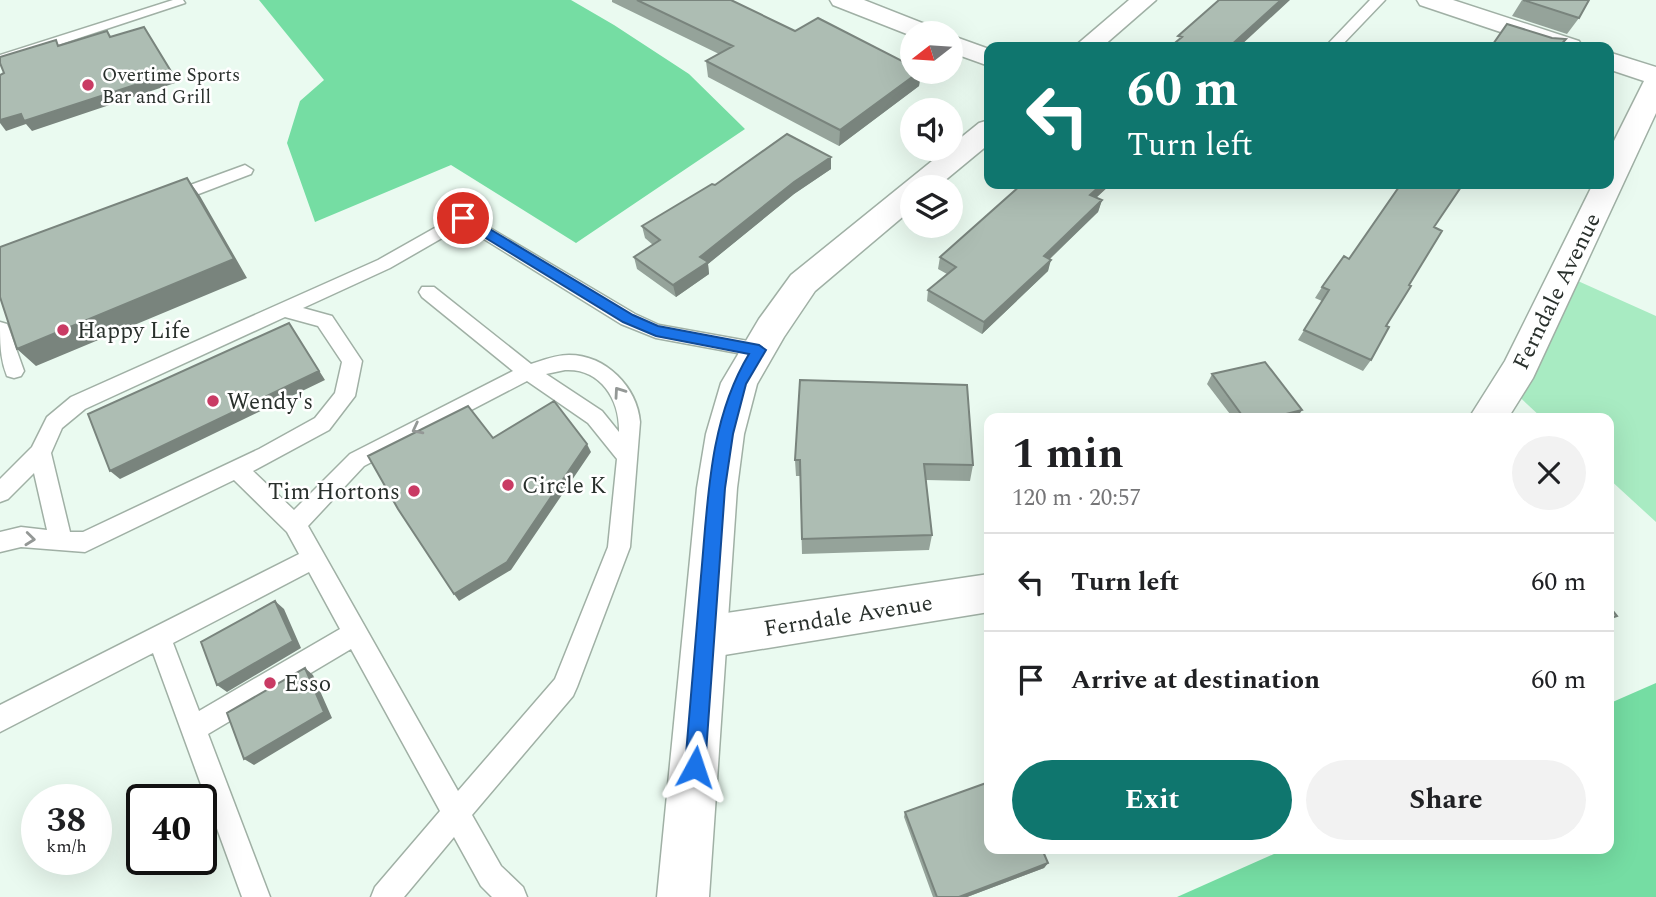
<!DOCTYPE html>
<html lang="en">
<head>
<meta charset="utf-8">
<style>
	:root { --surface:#fff; --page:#f2f2f2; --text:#202124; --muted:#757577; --line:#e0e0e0; --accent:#0f766e }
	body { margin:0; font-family:Spectral,serif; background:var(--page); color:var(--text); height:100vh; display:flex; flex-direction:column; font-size:26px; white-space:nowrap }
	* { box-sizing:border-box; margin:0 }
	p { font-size:23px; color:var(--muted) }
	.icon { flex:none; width:38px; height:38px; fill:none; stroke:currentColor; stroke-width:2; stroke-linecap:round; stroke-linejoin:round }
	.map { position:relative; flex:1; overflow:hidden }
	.panel { position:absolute; left:984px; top:413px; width:630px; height:441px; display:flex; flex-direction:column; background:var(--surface); border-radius:14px; box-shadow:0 7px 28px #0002 }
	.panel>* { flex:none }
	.banner { position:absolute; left:984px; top:42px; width:630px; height:147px; border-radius:14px; box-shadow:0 7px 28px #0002; background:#0f766e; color:#fff; overflow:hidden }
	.needle { width:46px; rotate:253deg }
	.controls { position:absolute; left:900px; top:21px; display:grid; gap:14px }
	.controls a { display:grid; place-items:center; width:63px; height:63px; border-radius:50%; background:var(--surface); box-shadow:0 7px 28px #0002; font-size:35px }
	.speed { position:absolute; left:21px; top:784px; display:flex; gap:14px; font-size:35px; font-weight:700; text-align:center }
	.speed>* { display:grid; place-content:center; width:91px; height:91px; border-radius:50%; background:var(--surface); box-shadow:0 7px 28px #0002; line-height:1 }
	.speed small { font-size:18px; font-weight:400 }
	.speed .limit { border:4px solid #111; border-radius:10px; background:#fff; color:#111 }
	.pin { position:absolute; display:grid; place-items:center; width:60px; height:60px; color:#fff; margin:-30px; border:4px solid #fff; border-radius:50%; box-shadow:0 2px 7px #0007 }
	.me { position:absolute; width:77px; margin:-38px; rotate:5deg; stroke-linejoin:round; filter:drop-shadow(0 0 5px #0008) }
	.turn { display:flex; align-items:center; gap:24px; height:147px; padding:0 28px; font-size:32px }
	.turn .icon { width:91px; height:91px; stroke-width:2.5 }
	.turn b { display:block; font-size:49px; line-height:60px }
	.round { display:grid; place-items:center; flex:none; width:74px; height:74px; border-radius:37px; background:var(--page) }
	.summary { display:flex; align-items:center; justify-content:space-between; height:119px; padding:0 28px }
	h1 { font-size:42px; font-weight:700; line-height:52px }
	.action { display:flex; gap:14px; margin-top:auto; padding:14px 28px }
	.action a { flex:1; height:80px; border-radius:42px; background:var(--accent); color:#fff; font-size:28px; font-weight:700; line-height:80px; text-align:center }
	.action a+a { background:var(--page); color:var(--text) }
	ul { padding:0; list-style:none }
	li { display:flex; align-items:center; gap:21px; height:98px; padding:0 28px; border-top:2px solid var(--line) }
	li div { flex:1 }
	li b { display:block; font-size:26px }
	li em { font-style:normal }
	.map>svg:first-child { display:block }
	.green { fill:#a8ebc2 }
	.forest { fill:#75dda3 }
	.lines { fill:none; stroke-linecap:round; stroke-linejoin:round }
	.service-casing { stroke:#a0b0a5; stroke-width:3 }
	.minor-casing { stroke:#a0b0a5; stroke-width:3 }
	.tertiary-casing { stroke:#a0b0a5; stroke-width:3 }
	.service { fill:#fff; fill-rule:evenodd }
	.minor { fill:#fff; fill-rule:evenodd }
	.tertiary { fill:#fff; fill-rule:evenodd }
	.wall { fill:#95a39a }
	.shaded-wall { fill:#79847d }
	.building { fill:#adbdb3; stroke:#79847d; stroke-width:2 }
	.oneway { stroke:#949896 }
	.route { fill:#1a73e8; stroke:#114b97; stroke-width:2 }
	.poi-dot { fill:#c93b64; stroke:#fff; stroke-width:2.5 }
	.labels { text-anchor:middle; stroke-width:5; stroke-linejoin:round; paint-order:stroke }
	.far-poi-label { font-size:19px; fill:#29302c; stroke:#fff; text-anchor:start }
	.street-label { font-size:23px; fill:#29302c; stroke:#fff }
	.poi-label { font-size:23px; fill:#29302c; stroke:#fff; text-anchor:start }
</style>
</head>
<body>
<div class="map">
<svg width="1656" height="897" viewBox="0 0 1656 897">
	<rect width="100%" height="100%" fill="#eafaf0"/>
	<path class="green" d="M1569,277L1656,316V522L1608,478V418H1542L1512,390Z"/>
	<path class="forest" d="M259,0H571L614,25L689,74L745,129L576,243L451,165L315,222L287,143L300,101L324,80Z
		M1656,683V897H1177L1285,849H1608V704Z"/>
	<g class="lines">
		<g class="service-casing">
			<path id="service" d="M173,0H183L185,3L0,64V55Z
				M1370,0H1385L1340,47H1325Z
				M245,165L253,170L251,174L175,203H163L161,199L163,195Z
				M463,212L635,314L659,325L759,343L766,345L769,350L766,355L759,357L656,338L621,324L463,226L390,268L303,308L332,316L362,361L355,396L329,430L253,471L294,510L350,454L513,371L422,297L419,292L422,287H434L531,364C543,360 556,355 569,355C606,355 637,387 640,422L630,547L577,687L573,696L472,815L501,866L523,887L527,897H492L481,886L454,837L404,897H371L375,887L440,811L351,649L208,734L270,897H242L153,653L0,732V705L299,554L287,532L234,480L85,552L21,547L0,552V532L21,527L47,530L34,473L8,499L0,502V479L32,447L47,417L71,397L378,260ZM285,317L318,326L342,362L335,393L315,418L259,449L83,532H70L51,453L62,428L85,409ZM565,370C601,368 620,400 619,432L602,411L546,374ZM527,381L588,423L617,459L608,547L555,679L458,791L308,526L364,466ZM309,572L340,629L199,711L173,643Z
				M0,322L7,324L9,329L24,371L21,376L14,378L7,376C0,359 0,341 0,322Z"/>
		</g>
		<g class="minor-casing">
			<path id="minor" d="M830,0H864L935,28L939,33H912V36L833,5Z
				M1417,0H1453L1579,41L1583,47H1545L1420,5Z
				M950,35L989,49V66L950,52Z
				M1608,52L1656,67V113L1533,378L1508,418H1469L1505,361L1593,184H1608V153L1644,81L1608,69Z
				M989,574V612L706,658L690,652L684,637L690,622L706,616Z"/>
		</g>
		<g class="tertiary-casing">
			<path id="tertiary" d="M1129,0H1156L1102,47H1074Z
				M989,120V144L937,187H912V209L815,291L784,337L757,384L744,434L737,488L709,897H657L697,488L706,434L721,383L759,319L791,275L979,123Z"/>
		</g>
		<use href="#service" class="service"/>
		<use href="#minor" class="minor"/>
		<use href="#tertiary" class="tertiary"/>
	</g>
	<path class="wall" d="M612,0H731L795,31L912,72H921L919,86L839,146L708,77L706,61L719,54L612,2Z
		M1522,0L1579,18L1567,34L1512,16Z
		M831,157V169L794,194L708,264L709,274L676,297L637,269L634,257L653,245L645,238L642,226L715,185Z
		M1022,184H1111L1096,198L1102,200L1098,212L1050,259L1048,271L982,334L927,301L928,290L947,274L938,269L940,257Z
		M1434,227L1409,285L1386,326L1371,360L1363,371L1298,340L1322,301L1315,298L1322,287L1349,259Z
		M1212,374L1297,418H1233L1207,384Z
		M795,460L973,465L970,481L926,480L932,535L929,550L802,554L800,476H796Z
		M905,812L1048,863L1044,868L967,897H933L904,817Z"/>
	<path class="shaded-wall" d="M1281,0H1290L1239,47H1229Z
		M144,27L178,82L32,131L26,124L6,131L0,123V120L21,114Z
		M919,72H921L919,86L839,146L840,130Z
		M831,157V169L794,194L708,264L709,274L676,297L673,285L700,257L794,182Z
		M187,178L200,196L247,278L36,366L17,349Z
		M1102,184H1111L1087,206L1090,195Z
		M1102,200L1098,212L1041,267L1044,256Z
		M1051,260L1048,271L982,334L984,322Z
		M289,323L325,380L120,479L110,471Z
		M1302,410L1297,418H1270Z
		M587,444L591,452L511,570L459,601L454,594Z
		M275,601L284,609L301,648L227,692L217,685Z
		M305,668L313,675L332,718L254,765L244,759Z
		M1048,863L1044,868L967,897H959Z"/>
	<path class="building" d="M637,0H731L795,31L818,18L912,66V72H919L840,130L706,61L733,46Z
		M1219,0H1281L1229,47H1170L1182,37L1178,36Z
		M1523,0H1589L1579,18Z
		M1507,24L1552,38L1566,39L1559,47H1491Z
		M144,27L172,73L24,121L21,114L0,120V75L4,73L0,63V57L56,40L58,46L107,31L110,37Z
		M787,134L831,157L794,182L700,257L708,262L673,285L634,257L660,240L642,226L712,184L715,185Z
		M187,178L234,259L17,349L0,297V247Z
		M1022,184H1102L1090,195L1102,200L1044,256L1051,260L984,322L928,290L956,267L940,257Z
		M1401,184H1463L1434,227L1442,231L1409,285L1411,286L1386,326L1389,327L1371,360L1304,330L1329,290L1322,287L1344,256L1349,259Z
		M289,323L319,371L110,471L88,414Z
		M1265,362L1302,410L1270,418H1244L1212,374Z
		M800,380L967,385L973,465L924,464L932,535L802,539L800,460H795Z
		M554,401L587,444L507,562L454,594L398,509L368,456L468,406L493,438Z
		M275,601L293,641L217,685L201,642Z
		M1608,605L1617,616L1608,619Z
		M305,668L324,712L244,759L227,713Z
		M989,782V849H1042L1048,863L959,897H937L905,812Z"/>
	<defs><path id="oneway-chevron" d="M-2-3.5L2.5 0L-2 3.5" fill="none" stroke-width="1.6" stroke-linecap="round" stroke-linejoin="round" transform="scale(1.75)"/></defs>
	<g class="oneway">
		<use href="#oneway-chevron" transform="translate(619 392) rotate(-125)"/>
		<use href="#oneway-chevron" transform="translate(417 429) rotate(153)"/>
		<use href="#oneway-chevron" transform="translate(30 539) rotate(6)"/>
	</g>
	<path class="route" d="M463,213L633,315L658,326L759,345L766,350L746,384L733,434L725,488L705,767L702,774L695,777L688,774L685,767C690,703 696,639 701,576C708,500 709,420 749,354L656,336L623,322L458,221V215Z"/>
	<g class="poi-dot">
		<circle cx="88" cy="85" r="7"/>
		<circle cx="63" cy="330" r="7"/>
		<circle cx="213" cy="401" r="7"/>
		<circle cx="508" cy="485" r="7"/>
		<circle cx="414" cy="491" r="7"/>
		<circle cx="270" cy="683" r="7"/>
	</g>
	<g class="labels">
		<g class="far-poi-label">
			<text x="102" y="81">Overtime Sports<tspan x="102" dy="22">Bar and Grill</tspan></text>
		</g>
		<g class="street-label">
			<text transform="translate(1556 291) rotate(-64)" y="8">Ferndale Avenue</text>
			<text transform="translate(848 615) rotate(-9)" y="8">Ferndale Avenue</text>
		</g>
		<g class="poi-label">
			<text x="77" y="338">Happy Life</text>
			<text x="227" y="409">Wendy's</text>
			<text x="522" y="493">Circle K</text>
			<text x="400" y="499" text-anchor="end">Tim Hortons</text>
			<text x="284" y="691">Esso</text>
		</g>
	</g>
</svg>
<div class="controls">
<a><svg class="needle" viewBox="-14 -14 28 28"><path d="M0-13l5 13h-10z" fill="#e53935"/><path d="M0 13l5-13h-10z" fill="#757577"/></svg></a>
<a><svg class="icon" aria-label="sound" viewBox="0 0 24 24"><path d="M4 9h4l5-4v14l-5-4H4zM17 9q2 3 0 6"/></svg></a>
<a><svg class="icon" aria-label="layers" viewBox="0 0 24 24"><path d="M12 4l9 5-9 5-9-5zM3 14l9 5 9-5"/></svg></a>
</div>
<div class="speed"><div>38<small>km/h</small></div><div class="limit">40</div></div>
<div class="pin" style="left:463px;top:218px;background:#d93025"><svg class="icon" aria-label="arrive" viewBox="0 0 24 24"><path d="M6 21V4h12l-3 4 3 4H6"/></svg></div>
<svg class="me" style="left:695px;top:767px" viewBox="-20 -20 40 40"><path d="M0-17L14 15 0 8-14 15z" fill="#1a73e8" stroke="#fff" stroke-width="4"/></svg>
<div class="banner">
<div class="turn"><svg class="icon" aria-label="left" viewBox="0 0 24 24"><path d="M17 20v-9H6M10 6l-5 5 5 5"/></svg><div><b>60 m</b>Turn left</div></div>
</div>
<section class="panel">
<div class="summary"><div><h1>1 min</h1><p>120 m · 20:57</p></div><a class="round"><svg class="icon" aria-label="close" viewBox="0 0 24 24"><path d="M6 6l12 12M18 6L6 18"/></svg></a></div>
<ul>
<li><svg class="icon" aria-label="left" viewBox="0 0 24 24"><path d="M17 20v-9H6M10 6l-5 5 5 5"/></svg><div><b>Turn left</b></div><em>60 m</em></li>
<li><svg class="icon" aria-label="arrive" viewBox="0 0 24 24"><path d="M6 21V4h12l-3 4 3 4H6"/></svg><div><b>Arrive at destination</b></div><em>60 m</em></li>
</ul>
<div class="action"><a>Exit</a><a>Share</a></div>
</section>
</div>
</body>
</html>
